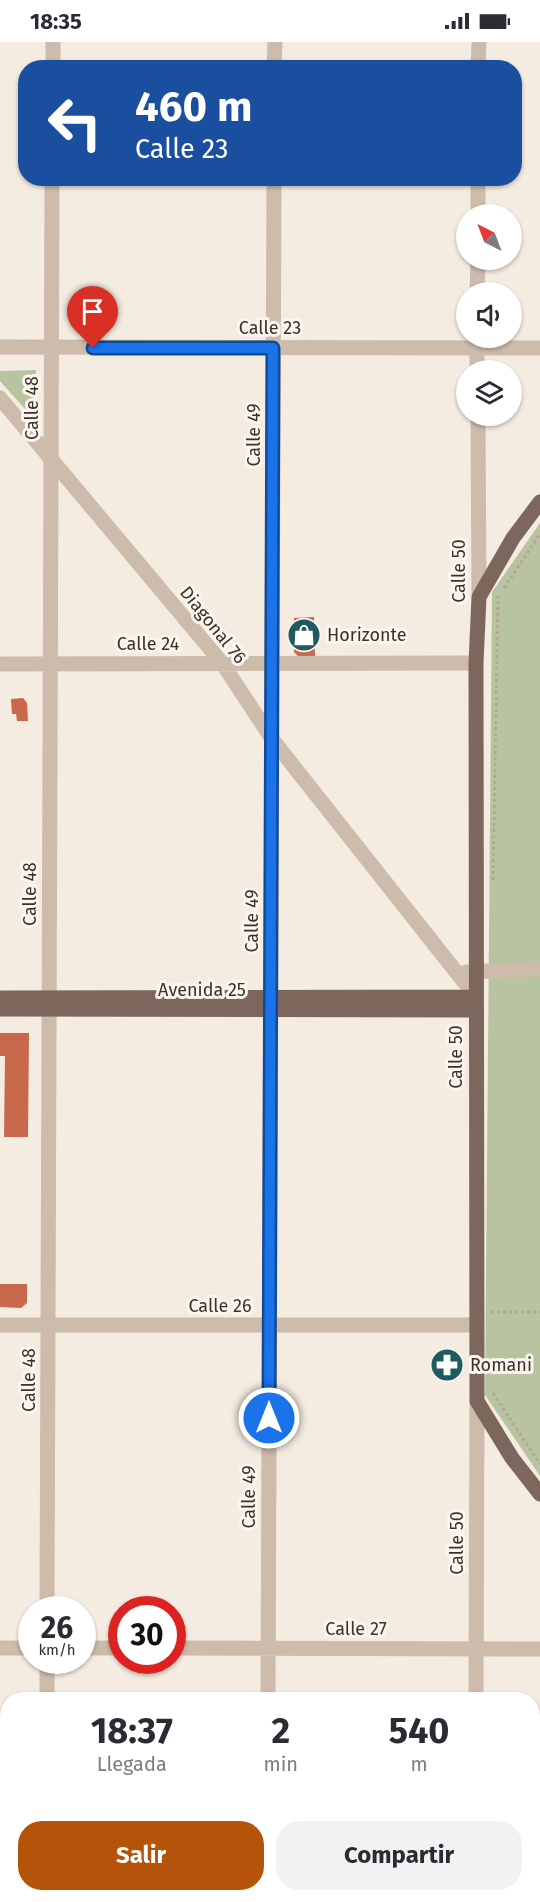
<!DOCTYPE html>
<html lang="es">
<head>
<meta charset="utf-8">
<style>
	:root { --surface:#fff; --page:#f2f2f3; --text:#2b2b33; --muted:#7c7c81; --accent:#b45309 }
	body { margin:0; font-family:"Fira Sans",sans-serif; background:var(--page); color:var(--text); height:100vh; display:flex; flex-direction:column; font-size:22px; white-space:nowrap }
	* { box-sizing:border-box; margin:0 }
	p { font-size:20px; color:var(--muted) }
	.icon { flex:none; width:33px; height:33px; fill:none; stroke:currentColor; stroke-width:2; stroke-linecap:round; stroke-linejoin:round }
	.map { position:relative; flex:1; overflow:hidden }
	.details { position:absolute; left:0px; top:1650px; width:540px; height:210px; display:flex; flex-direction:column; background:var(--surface); border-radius:24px 24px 0 0; box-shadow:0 2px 4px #0004 }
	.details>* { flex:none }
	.guide { position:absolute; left:18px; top:18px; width:504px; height:126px; border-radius:24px; box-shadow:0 2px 4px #0004; background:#1a4fa0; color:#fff; overflow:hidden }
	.needle { width:39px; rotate:318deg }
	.tools { position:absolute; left:456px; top:162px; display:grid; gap:12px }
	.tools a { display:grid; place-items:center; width:66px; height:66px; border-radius:50%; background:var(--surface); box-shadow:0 2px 4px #0004; font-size:30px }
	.speed { position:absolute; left:18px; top:1554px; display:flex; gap:12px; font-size:30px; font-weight:700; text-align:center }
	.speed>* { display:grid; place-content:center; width:78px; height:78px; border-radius:50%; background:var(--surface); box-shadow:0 2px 4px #0004; line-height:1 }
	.speed small { font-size:15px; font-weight:400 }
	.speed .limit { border:9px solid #d22; background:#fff; color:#111 }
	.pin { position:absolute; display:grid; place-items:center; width:51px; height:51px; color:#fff; margin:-62px -26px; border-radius:50% 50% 50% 0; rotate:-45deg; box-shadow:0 0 6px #0007 }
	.pin .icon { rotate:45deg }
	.me { position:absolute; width:66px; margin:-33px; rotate:0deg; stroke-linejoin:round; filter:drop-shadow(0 0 4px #0008) }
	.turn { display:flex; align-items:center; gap:21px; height:126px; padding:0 18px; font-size:27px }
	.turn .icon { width:78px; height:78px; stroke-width:2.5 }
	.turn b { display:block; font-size:42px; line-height:51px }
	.eta { display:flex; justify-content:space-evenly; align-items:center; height:102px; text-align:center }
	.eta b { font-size:36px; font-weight:700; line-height:42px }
	.button { display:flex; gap:12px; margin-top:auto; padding:12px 18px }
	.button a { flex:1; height:69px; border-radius:24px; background:var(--accent); color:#fff; font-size:24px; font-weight:700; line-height:69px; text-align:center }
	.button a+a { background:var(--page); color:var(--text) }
	.status { display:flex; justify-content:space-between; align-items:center; height:42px; padding:0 30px; background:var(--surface); direction:ltr }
	.status svg { height:16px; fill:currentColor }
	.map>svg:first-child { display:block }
	.green { fill:#b8c4a0 }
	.building { fill:#c8694b }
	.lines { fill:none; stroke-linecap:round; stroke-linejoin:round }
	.path { stroke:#b9a596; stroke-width:3; stroke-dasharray:3 3; stroke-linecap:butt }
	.minor { stroke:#cdbbac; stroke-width:15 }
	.major { stroke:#7d675c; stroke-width:15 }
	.route-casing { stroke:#114b97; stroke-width:15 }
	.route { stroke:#1a73e8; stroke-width:10 }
	.labels { text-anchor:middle; stroke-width:6; stroke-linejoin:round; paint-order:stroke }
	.street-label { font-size:18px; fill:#3b302b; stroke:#fbf5ee }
	.poi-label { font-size:18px; fill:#3b302b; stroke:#fbf5ee; text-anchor:start }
</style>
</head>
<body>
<div class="status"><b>18:35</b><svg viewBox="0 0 49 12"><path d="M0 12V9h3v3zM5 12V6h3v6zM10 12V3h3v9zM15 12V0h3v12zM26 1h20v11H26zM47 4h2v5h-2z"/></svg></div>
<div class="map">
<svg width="540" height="1860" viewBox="0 0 540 1860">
	<rect width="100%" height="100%" fill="#f4ebe1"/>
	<path class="green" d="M36,328L34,377L0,339V329Z
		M540,481V1434L485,1353L492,550Z"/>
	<path class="building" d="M314,575L315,616L301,617L294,610V576Z
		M23,656L27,661L28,679H17L16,672H12L11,657Z
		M0,991H29L28,1095H4L5,1014H0Z
		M0,1242H27V1261L21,1266L0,1265Z"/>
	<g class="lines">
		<path class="path" d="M504,546L540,492
			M493,838L498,554
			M491,1270H540
			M493,1351L540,1422"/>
		<path class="minor" d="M53,26V0
			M274,26L275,0
			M478,26L479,0
			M478,172V136
			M477,250L478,218
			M477,296V328
			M0,305L540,306
			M0,356L222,621L272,697L476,955
			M478,374L479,555
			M0,622L476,621
			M466,930L540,927
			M0,1283H476
			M47,1568L52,136
			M0,1606H32
			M82,1606H122
			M172,1606L540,1607
			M47,1658V1618
			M268,1658L274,136
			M476,1658L477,1359
			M477,1852V1860
			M46,1860V1852
			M267,1860V1852"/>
		<path class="major" d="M540,460L513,496L479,555L476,621L477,1359L512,1416L540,1452
			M0,956L476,955
			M0,967L476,968"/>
	</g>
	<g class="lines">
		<g class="route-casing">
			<path id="route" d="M93,306H273L269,1376"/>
		</g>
		<use href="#route" class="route"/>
	</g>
	<defs>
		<g id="shop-disc" transform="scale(1.725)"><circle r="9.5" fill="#1f5a5e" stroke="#fbf5ee"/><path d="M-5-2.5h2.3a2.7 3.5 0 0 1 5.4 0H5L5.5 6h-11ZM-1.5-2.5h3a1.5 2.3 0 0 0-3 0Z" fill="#fff"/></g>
		<g id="pharmacy-disc" transform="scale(1.725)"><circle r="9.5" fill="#1f5a5e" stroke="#fbf5ee"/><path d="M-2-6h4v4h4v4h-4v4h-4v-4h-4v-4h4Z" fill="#fff"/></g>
	</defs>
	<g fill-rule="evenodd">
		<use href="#shop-disc" x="304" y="593"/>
		<use href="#pharmacy-disc" x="447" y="1323"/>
	</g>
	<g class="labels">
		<g class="street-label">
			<text x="270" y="292">Calle 23</text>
			<text transform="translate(32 366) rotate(-90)" y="6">Calle 48</text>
			<text transform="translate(254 393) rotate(-90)" y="6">Calle 49</text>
			<text transform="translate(459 529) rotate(-90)" y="6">Calle 50</text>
			<text transform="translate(213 583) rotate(51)" y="6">Diagonal 76</text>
			<text x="148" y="608">Calle 24</text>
			<text transform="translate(30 852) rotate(-90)" y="6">Calle 48</text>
			<text transform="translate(252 879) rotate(-90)" y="6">Calle 49</text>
			<text x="202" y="954">Avenida 25</text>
			<text transform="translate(456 1015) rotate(-90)" y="6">Calle 50</text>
			<text x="220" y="1270">Calle 26</text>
			<text transform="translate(29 1338) rotate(-90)" y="6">Calle 48</text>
			<text transform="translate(249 1455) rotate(-90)" y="6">Calle 49</text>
			<text transform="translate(457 1501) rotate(-90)" y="6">Calle 50</text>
			<text x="356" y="1593">Calle 27</text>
		</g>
		<g class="poi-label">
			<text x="327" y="599">Horizonte</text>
			<text x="470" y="1329">Romani</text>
		</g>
	</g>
</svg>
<div class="tools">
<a><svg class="needle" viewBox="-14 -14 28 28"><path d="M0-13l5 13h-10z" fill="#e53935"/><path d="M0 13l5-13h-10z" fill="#7c7c81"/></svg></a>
<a><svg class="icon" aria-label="sound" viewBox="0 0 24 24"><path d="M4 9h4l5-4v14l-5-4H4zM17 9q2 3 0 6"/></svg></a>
<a><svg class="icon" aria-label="layers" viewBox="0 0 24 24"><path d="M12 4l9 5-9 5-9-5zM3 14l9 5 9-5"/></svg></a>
</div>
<div class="speed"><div>26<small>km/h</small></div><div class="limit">30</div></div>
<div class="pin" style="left:93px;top:306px;background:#d93025"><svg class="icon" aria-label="arrive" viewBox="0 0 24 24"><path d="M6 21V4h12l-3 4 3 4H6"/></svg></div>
<svg class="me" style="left:269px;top:1376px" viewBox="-20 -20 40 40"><circle r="17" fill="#1a73e8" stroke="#fff" stroke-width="3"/><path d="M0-11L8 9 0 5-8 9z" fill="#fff"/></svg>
<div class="guide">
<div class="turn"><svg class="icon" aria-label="left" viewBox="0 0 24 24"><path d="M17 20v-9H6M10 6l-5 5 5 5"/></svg><div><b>460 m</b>Calle 23</div></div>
</div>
<section class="details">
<div class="eta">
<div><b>18:37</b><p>Llegada</p></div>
<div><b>2</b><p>min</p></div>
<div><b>540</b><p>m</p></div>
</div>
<div class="button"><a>Salir</a><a>Compartir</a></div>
</section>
</div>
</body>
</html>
